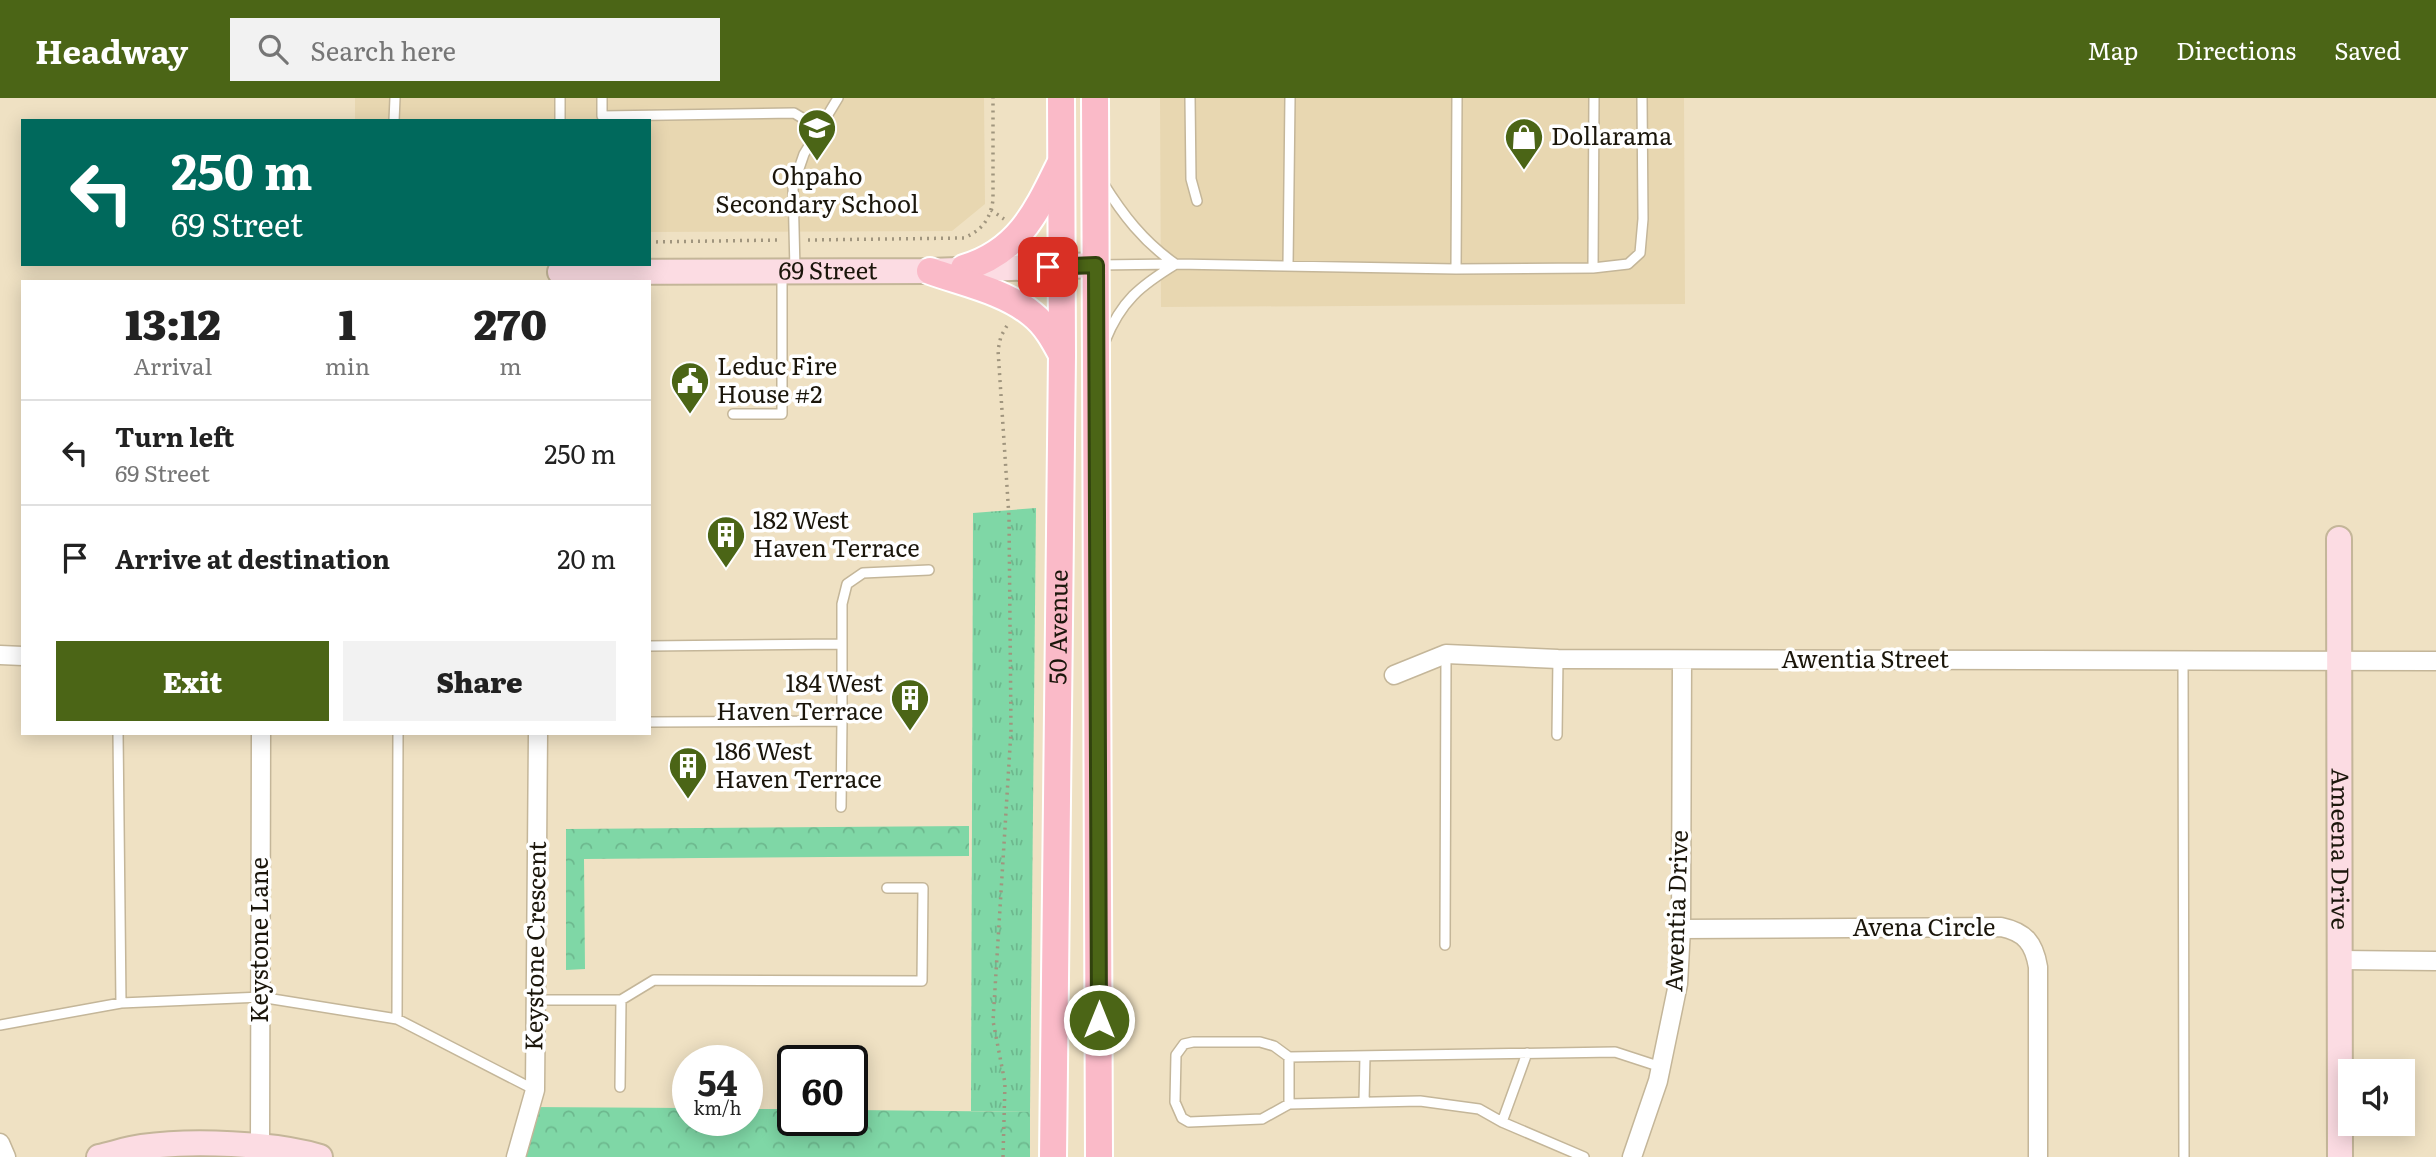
<!DOCTYPE html>
<html lang="en">
<head>
<meta charset="utf-8">
<style>
	:root { --surface:#fff; --page:#f2f2f2; --text:#222; --muted:#767676; --line:#e0e0e0; --accent:#4b6516 }
	body { margin:0; font-family:Literata,serif; background:var(--page); color:var(--text); height:100vh; display:flex; flex-direction:column; font-size:26px; white-space:nowrap }
	* { box-sizing:border-box; margin:0 }
	p { font-size:23px; color:var(--muted) }
	.icon { flex:none; width:38px; height:38px; fill:none; stroke:currentColor; stroke-width:2; stroke-linecap:round; stroke-linejoin:round }
	.map { position:relative; flex:1; overflow:hidden }
	.sheet { position:absolute; left:21px; top:182px; width:630px; height:455px; display:flex; flex-direction:column; background:var(--surface); border-radius:0px; box-shadow:0 4px 18px #0003 }
	.sheet>* { flex:none }
	.banner { position:absolute; left:21px; top:21px; width:630px; height:147px; border-radius:0px; box-shadow:0 4px 18px #0003; background:#00695c; color:#fff; overflow:hidden }
	.fabs { position:absolute; left:2338px; top:961px; display:grid; gap:14px }
	.fabs a { display:grid; place-items:center; width:77px; height:77px; border-radius:0px; background:var(--surface); box-shadow:0 4px 18px #0003; font-size:35px }
	.speed { position:absolute; left:672px; top:947px; display:flex; gap:14px; font-size:35px; font-weight:700; text-align:center }
	.speed>* { display:grid; place-content:center; width:91px; height:91px; border-radius:50%; background:var(--surface); box-shadow:0 4px 18px #0003; line-height:1 }
	.speed small { font-size:18px; font-weight:400 }
	.speed .limit { border:4px solid #111; border-radius:10px; background:#fff; color:#111 }
	.pin { position:absolute; display:grid; place-items:center; width:60px; height:60px; color:#fff; margin:-30px; border-radius:14px; box-shadow:0 4px 10px #0006 }
	.me { position:absolute; width:77px; margin:-38px; rotate:0deg; stroke-linejoin:round; filter:drop-shadow(0 0 5px #0008) }
	.turn { display:flex; align-items:center; gap:24px; height:147px; padding:0 35px; font-size:32px }
	.turn .icon { width:91px; height:91px; stroke-width:2.5 }
	.turn b { display:block; font-size:49px; line-height:60px }
	.eta { display:flex; justify-content:space-evenly; align-items:center; height:119px; text-align:center }
	.eta b { font-size:42px; font-weight:800; line-height:49px }
	.action { display:flex; gap:14px; margin-top:auto; padding:14px 35px }
	.action a { flex:1; height:80px; border-radius:0px; background:var(--accent); color:#fff; font-size:28px; font-weight:800; line-height:80px; text-align:center }
	.action a+a { background:var(--page); color:var(--text) }
	ul { padding:0; list-style:none }
	li { display:flex; align-items:center; gap:21px; height:105px; padding:0 35px; border-top:2px solid var(--line) }
	li div { flex:1 }
	li b { display:block; font-size:26px }
	li em { font-style:normal }
	header { display:flex; align-items:center; gap:42px; box-sizing:border-box; height:98px; padding:0 35px; background:var(--accent); color:#fff }
	header strong { font-size:33px }
	nav { display:flex; gap:38px; margin-inline-start:auto; font-size:24px }
	.search { width:490px; height:63px; background:var(--page); display:flex; align-items:center; gap:18px; box-sizing:border-box; padding:0 24px; border-radius:0px; color:var(--muted); font-size:26px }
	.map>svg:first-child { display:block }
	.built { fill:#e8d7b1 }
	.grass { fill:url(#grass-tufts) }
	.park { fill:url(#park-crowns) }
	.lines { fill:none; stroke-linecap:round; stroke-linejoin:round }
	.lane-casing { stroke:#c4b699; stroke-width:12 }
	.street-casing { stroke:#c4b699; stroke-width:21 }
	.secondary-casing { stroke:#c4b699; stroke-width:28 }
	.primary-casing { stroke:#fff; stroke-width:30 }
	.path { stroke:#a0957e; stroke-width:3.5; stroke-dasharray:2 5; stroke-linecap:butt }
	.lane { stroke:#fff; stroke-width:9 }
	.street { stroke:#fff; stroke-width:18 }
	.secondary { stroke:#fcdce3; stroke-width:24 }
	.primary { stroke:#fabac8; stroke-width:26 }
	.route-casing { stroke:#31420e; stroke-width:18 }
	.route { stroke:#4b6516; stroke-width:12 }
	.labels { text-anchor:middle; stroke-width:7; stroke-linejoin:round; paint-order:stroke }
	.poi-label { font-size:24px; fill:#1b160b; stroke:#fff; text-anchor:start }
	.street-label { font-size:24px; fill:#1b160b; stroke:#fff }
</style>
</head>
<body>
<header>
<strong>Headway</strong>
<div class="search"><svg class="icon" aria-label="search" viewBox="0 0 24 24"><circle cx="10" cy="10" r="6"/><path d="M15 15l6 6"/></svg>Search here</div>
<nav><a>Map</a><a>Directions</a><a>Saved</a></nav>
</header>
<div class="map">
<svg width="2436" height="1059" viewBox="0 0 2436 1059">
	<defs>
		<pattern id="grass-tufts" width="24" height="20" patternUnits="userSpaceOnUse" patternTransform="scale(1.75)"><rect width="24" height="20" fill="#7fd7a6"/><path d="M3 7l-1-3M5 7V3M7 7l1-3M15 17l-1-3M17 17v-4M19 17l1-3" fill="none" stroke="#6db88e"/></pattern>
		<pattern id="park-crowns" width="20" height="18" patternUnits="userSpaceOnUse" patternTransform="scale(1.75)"><rect width="20" height="18" fill="#7fd7a6"/><path d="M2 6a3 3 0 1 1 6 0M12 15a3 3 0 1 1 6 0" fill="none" stroke="#6db88e"/></pattern>
	</defs>
	<rect width="100%" height="100%" fill="#efe1c3"/>
	<path class="built" d="M355,0H984L985,106L952,133L649,134V23H355Z
		M1160,0H1684L1685,206L1161,209Z"/>
	<path class="grass" d="M1036,410L1030,1014L971,1013L973,415Z"/>
	<path class="park" d="M969,728V758L584,761L585,871L566,872V731Z
		M530,1009L688,1010V1022H747V1011H793V1022H852V1012L1030,1014V1059H506Z"/>
	<g class="lines">
		<g class="lane-casing">
			<path id="lane" d="M560,0V23
				M602,0V18L794,15L819,30
				M1190,0L1191,81L1197,103
				M394,23L395,0
				M1103,85C1123,117 1143,143 1174,165
				M1098,167L1176,166L1456,171L1593,170L1628,166L1640,155L1643,121L1642,0
				M1288,167L1290,0
				M1593,170L1594,0
				M1456,171L1457,0
				M795,172L793,88L804,56L838,0
				M1105,243C1121,203 1140,188 1176,166
				M733,316H782V175
				M649,548L841,546
				M2183,562L2184,1059
				M842,623V506L847,486L863,475L929,472
				M649,624L842,623L841,709
				M118,635L121,905
				M1557,637L1558,561
				M1445,847L1446,556
				M536,902H621L654,882L922,883L923,790H887
				M397,921L398,635
				M0,927L121,905L260,899L397,921L535,992
				M1289,959V1006
				M620,989L621,902
				M1364,1004L1365,958
				M1502,1024L1527,955
				M1584,1059L1502,1024L1479,1011L1420,1003L1289,1006L1262,1021L1189,1024L1182,1020L1175,1004L1176,957L1184,946L1193,944H1260L1274,948L1289,959L1615,954L1661,969"/>
		</g>
		<g class="street-casing">
			<path id="street" d="M0,557L23,558
				M1394,577L1446,556L1558,561L2436,563
				M1681,831L2001,829C2025,834 2034,845 2038,869V1059
				M2340,862L2436,863
				M0,1045L6,1059
				M260,1049L261,635
				M516,1059L535,992L538,635
				M1632,1059L1658,983L1678,886L1681,831L1682,562"/>
		</g>
		<g class="secondary-casing">
			<g id="secondary">
				<path id="s1" d="M560,174L930,173L1096,167"/>
				<path id="s2" d="M2339,441L2340,1059"/>
				<path d="M99,1059C113,1056 127,1051 142,1049C191,1042 273,1045 320,1059"/>
			</g>
		</g>
		<g class="primary-casing">
			<g id="primary">
				<path d="M1095,0L1099,1059"/>
				<path d="M964,170C1018,154 1036,115 1059,68"/>
				<path d="M930,173C963,185 1004,193 1032,216C1046,227 1054,242 1062,257"/>
				<path id="s3" d="M1053,1059L1062,257L1061,0"/>
			</g>
		</g>
		<path class="path" d="M991,112L1004,121
			M808,142L964,140C982,132 990,122 993,102V0
			M649,144L779,142
			M1003,1059L1005,985L993,923L1011,633L1009,419L998,252L1001,238L1008,226"/>
		<use href="#lane" class="lane"/>
		<use href="#street" class="street"/>
		<use href="#secondary" class="secondary"/>
		<use href="#primary" class="primary"/>
	</g>
	<g class="lines">
		<g class="route-casing">
			<path id="route" d="M1048,169L1096,167L1099,922"/>
		</g>
		<use href="#route" class="route"/>
	</g>
	<defs>
		<g id="school-pin" transform="scale(2.0125)"><path d="M0 17L-7.5 6A9.5 9.5 0 1 1 7.5 6Z" fill="#4b6516" stroke="#fff"/><path d="M0-5L7-2L0 1L-7-2ZM-4 1L0 2.5L4 1V4Q0 6-4 4Z" fill="#fff"/></g>
		<g id="shop-pin" transform="scale(2.0125)"><path d="M0 17L-7.5 6A9.5 9.5 0 1 1 7.5 6Z" fill="#4b6516" stroke="#fff"/><path d="M-5-2.5h2.3a2.7 3.5 0 0 1 5.4 0H5L5.5 6h-11ZM-1.5-2.5h3a1.5 2.3 0 0 0-3 0Z" fill="#fff"/></g>
		<g id="civic-pin" transform="scale(2.0125)"><path d="M0 17L-7.5 6A9.5 9.5 0 1 1 7.5 6Z" fill="#4b6516" stroke="#fff"/><path d="M-.6-6.5H3V-4.5H.6V-3L4-1V1h2V6H-6V1h2V-1L-.6-3ZM-1.2 2.5V6h2.4V2.5Z" fill="#fff"/></g>
		<g id="building-pin" transform="scale(2.0125)"><path d="M0 17L-7.5 6A9.5 9.5 0 1 1 7.5 6Z" fill="#4b6516" stroke="#fff"/><path d="M-4-6H4V6H1V3H-1V6H-4ZM-2.5-4.3h1.7v1.8h-1.7ZM.8-4.3h1.7v1.8H.8ZM-2.5-1h1.7V.8h-1.7ZM.8-1h1.7V.8H.8Z" fill="#fff"/></g>
	</defs>
	<g fill-rule="evenodd">
		<use href="#school-pin" x="817" y="30"/>
		<use href="#shop-pin" x="1524" y="39"/>
		<use href="#civic-pin" x="690" y="283"/>
		<use href="#building-pin" x="726" y="437"/>
		<use href="#building-pin" x="910" y="600"/>
		<use href="#building-pin" x="688" y="668"/>
	</g>
	<g class="labels">
		<g class="poi-label">
			<text x="1551" y="47">Dollarama</text>
			<text x="817" y="87" text-anchor="middle">Ohpaho<tspan x="817" dy="28">Secondary School</tspan></text>
			<text x="717" y="277">Leduc Fire<tspan x="717" dy="28">House #2</tspan></text>
			<text x="753" y="431">182 West<tspan x="753" dy="28">Haven Terrace</tspan></text>
			<text x="883" y="594" text-anchor="end">184 West<tspan x="883" dy="28">Haven Terrace</tspan></text>
			<text x="715" y="662">186 West<tspan x="715" dy="28">Haven Terrace</tspan></text>
		</g>
		<g class="street-label">
			<text dy="8" stroke="none"><textPath href="#s1" startOffset="268">69 Street</textPath></text>
			<text dy="8" stroke="none"><textPath href="#s3" startOffset="530">50 Avenue</textPath></text>
			<text x="1865" y="570">Awentia Street</text>
			<text dy="8" stroke="none"><textPath href="#s2" startOffset="310">Ameena Drive</textPath></text>
			<text transform="translate(1677 813) rotate(-88)" y="8">Awentia Drive</text>
			<text x="1924" y="838">Avena Circle</text>
			<text transform="translate(260 842) rotate(-90)" y="8">Keystone Lane</text>
			<text transform="translate(536 848) rotate(-89)" y="8">Keystone Crescent</text>
		</g>
	</g>
</svg>
<div class="fabs">
<a><svg class="icon" aria-label="sound" viewBox="0 0 24 24"><path d="M4 9h4l5-4v14l-5-4H4zM17 9q2 3 0 6"/></svg></a>
</div>
<div class="speed"><div>54<small>km/h</small></div><div class="limit">60</div></div>
<div class="pin" style="left:1048px;top:169px;background:#d93025"><svg class="icon" aria-label="arrive" viewBox="0 0 24 24"><path d="M6 21V4h12l-3 4 3 4H6"/></svg></div>
<svg class="me" style="left:1099px;top:922px" viewBox="-20 -20 40 40"><circle r="17" fill="#4b6516" stroke="#fff" stroke-width="3"/><path d="M0-11L8 9 0 5-8 9z" fill="#fff"/></svg>
<div class="banner">
<div class="turn"><svg class="icon" aria-label="left" viewBox="0 0 24 24"><path d="M17 20v-9H6M10 6l-5 5 5 5"/></svg><div><b>250 m</b>69 Street</div></div>
</div>
<section class="sheet">
<div class="eta">
<div><b>13:12</b><p>Arrival</p></div>
<div><b>1</b><p>min</p></div>
<div><b>270</b><p>m</p></div>
</div>
<ul>
<li><svg class="icon" aria-label="left" viewBox="0 0 24 24"><path d="M17 20v-9H6M10 6l-5 5 5 5"/></svg><div><b>Turn left</b><p>69 Street</p></div><em>250 m</em></li>
<li><svg class="icon" aria-label="arrive" viewBox="0 0 24 24"><path d="M6 21V4h12l-3 4 3 4H6"/></svg><div><b>Arrive at destination</b></div><em>20 m</em></li>
</ul>
<div class="action"><a>Exit</a><a>Share</a></div>
</section>
</div>
</body>
</html>
